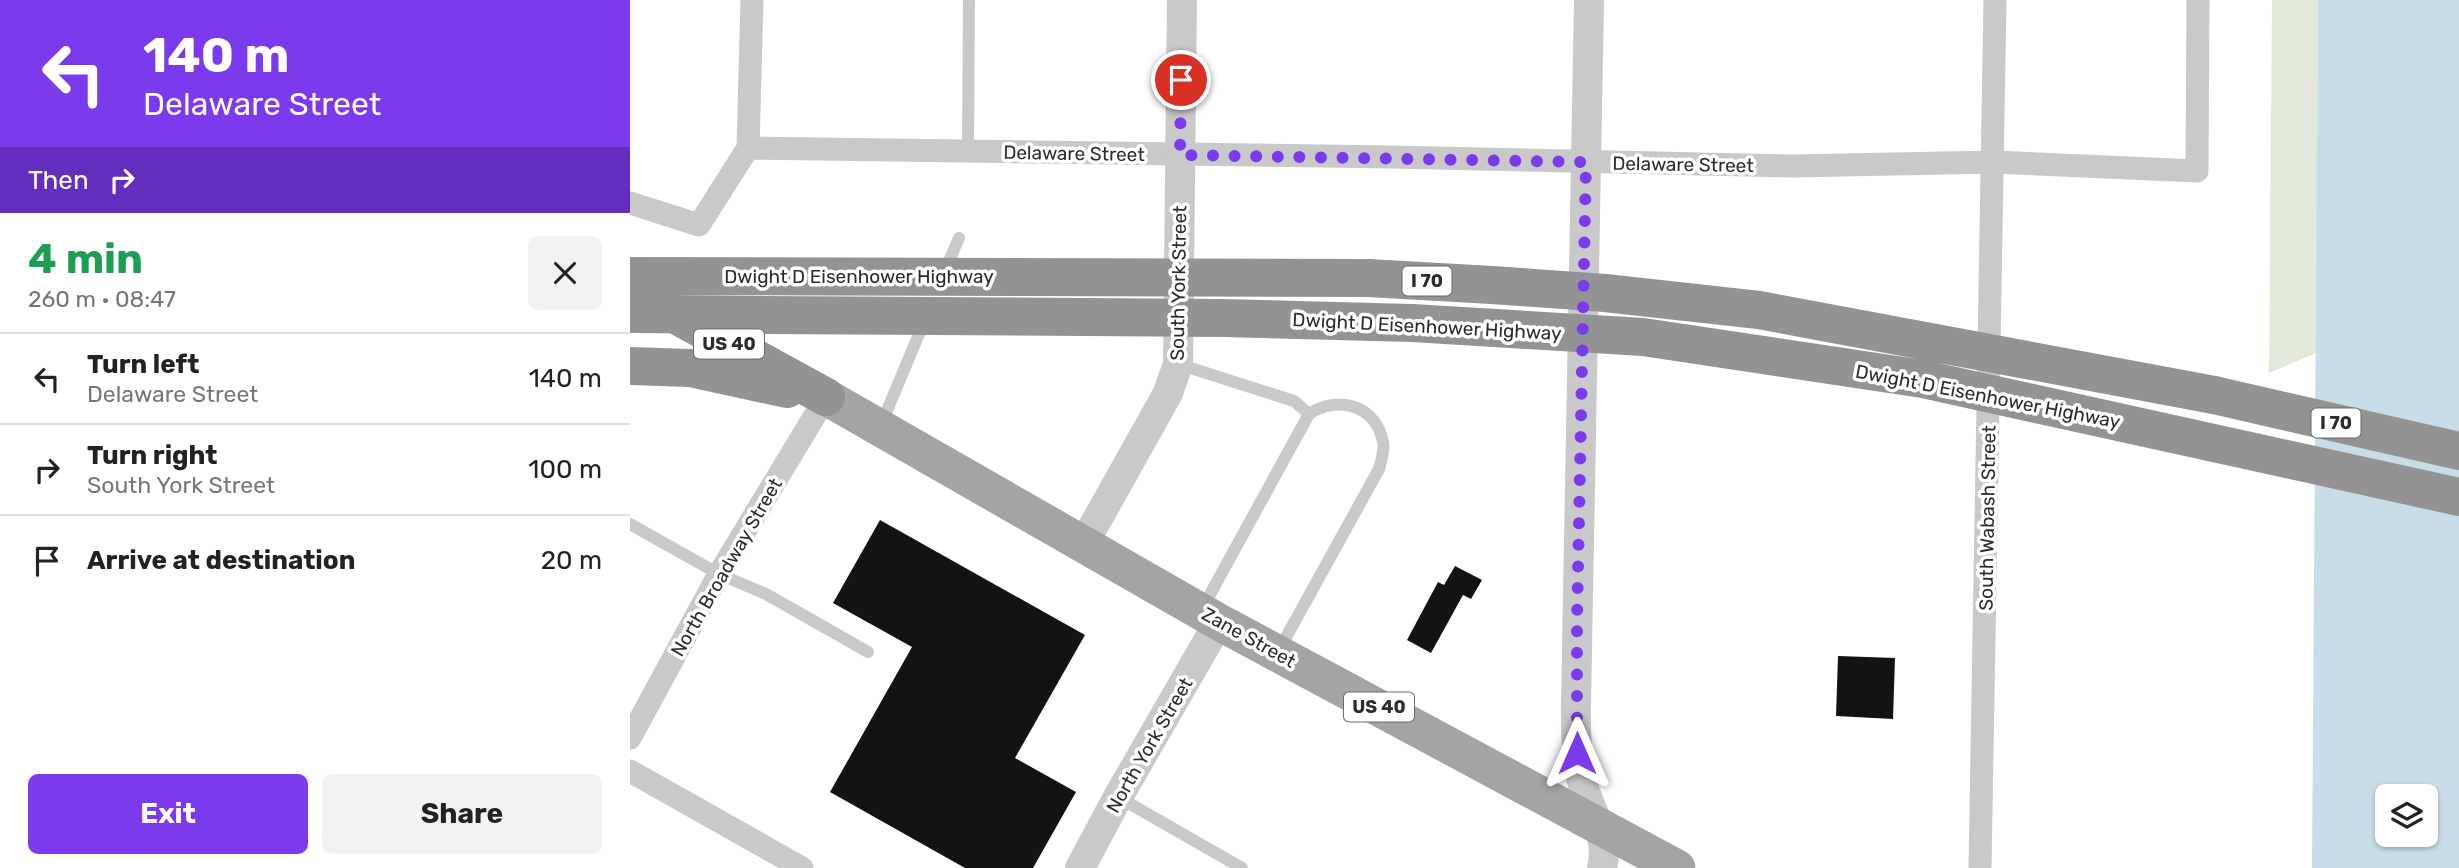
<!DOCTYPE html>
<html lang="en">
<head>
<meta charset="utf-8">
<style>
	:root { --surface:#fff; --page:#f2f2f2; --text:#222; --muted:#767676; --line:#e0e0e0; --accent:#7c3aed }
	body { margin:0; font-family:Rubik,sans-serif; background:var(--page); color:var(--text); height:100vh; display:flex; flex-direction:column; font-size:26px; white-space:nowrap }
	* { box-sizing:border-box; margin:0 }
	p { font-size:23px; color:var(--muted) }
	.icon { flex:none; width:38px; height:38px; fill:none; stroke:currentColor; stroke-width:2; stroke-linecap:round; stroke-linejoin:round }
	.map { position:relative; flex:1; overflow:hidden }
	.sheet { display:flex; flex-direction:column; background:var(--surface); width:630px }
	.sheet>* { flex:none }
	.top-card { background:#7c3aed; color:#fff; overflow:hidden }
	.buttons { position:absolute; left:1745px; top:784px; display:grid; gap:14px }
	.buttons a { display:grid; place-items:center; width:63px; height:63px; border-radius:10px; background:var(--surface); box-shadow:0 2px 5px #0004; font-size:35px }
	.pin { position:absolute; display:grid; place-items:center; width:60px; height:60px; color:#fff; margin:-30px; border:4px solid #fff; border-radius:50%; box-shadow:0 2px 7px #0007 }
	.me { position:absolute; width:77px; margin:-38px; rotate:0deg; stroke-linejoin:round; filter:drop-shadow(0 0 5px #0008) }
	.turn { display:flex; align-items:center; gap:24px; height:147px; padding:0 28px; font-size:32px }
	.turn .icon { width:91px; height:91px; stroke-width:2.5 }
	.turn b { display:block; font-size:49px; line-height:60px }
	.then { display:flex; align-items:center; height:66px; padding:0 28px; background:#0003; gap:14px; font-size:26px }
	.round { display:grid; place-items:center; flex:none; width:74px; height:74px; border-radius:10px; background:var(--page) }
	.overview { display:flex; align-items:center; justify-content:space-between; height:119px; padding:0 28px }
	h1 { font-size:42px; font-weight:700; line-height:52px; color:#1e9e55 }
	.action { display:flex; gap:14px; margin-top:auto; padding:14px 28px }
	.action a { flex:1; height:80px; border-radius:10px; background:var(--accent); color:#fff; font-size:28px; font-weight:700; line-height:80px; text-align:center }
	.action a+a { background:var(--page); color:var(--text) }
	ul { padding:0; list-style:none }
	li { display:flex; align-items:center; gap:21px; height:91px; padding:0 28px; border-top:2px solid var(--line) }
	li div { flex:1 }
	li b { display:block; font-size:26px }
	li em { font-style:normal }
	main { display:flex; flex:1; min-height:0 }
	.map>svg:first-child { display:block }
	.green { fill:#e3e9da }
	.water { fill:#c8dde8; fill-rule:evenodd }
	.building { fill:#131313 }
	.lines { fill:none; stroke-linecap:round; stroke-linejoin:round }
	.service { stroke:#c9c9c9; stroke-width:12 }
	.minor { stroke:#c9c9c9; stroke-width:23 }
	.tertiary { stroke:#c9c9c9; stroke-width:30 }
	.primary { stroke:#a4a4a4; stroke-width:37 }
	.motorway { stroke:#939393; stroke-width:38 }
	.motorway-bridge { stroke:#939393; stroke-width:38 }
	.route { stroke:#7c3aed; stroke-width:12; stroke-dasharray:0 21.6 }
	.labels { text-anchor:middle; stroke-width:7; stroke-linejoin:round; paint-order:stroke }
	.shield { fill:#fff; stroke:#6b6b6b; stroke-width:2 }
	.shield-label { font-size:18px; font-weight:bold; fill:#2c2c2c }
	.street-label { font-size:19px; fill:#2c2c2c; stroke:#fff }
</style>
</head>
<body>
<main>
<section class="sheet">
<div class="top-card">
<div class="turn"><svg class="icon" aria-label="left" viewBox="0 0 24 24"><path d="M17 20v-9H6M10 6l-5 5 5 5"/></svg><div><b>140 m</b>Delaware Street</div></div>
<div class="then">Then<svg class="icon" aria-label="right" viewBox="0 0 24 24"><path d="M7 20v-9h11M14 6l5 5-5 5"/></svg></div>
</div>
<div class="overview"><div><h1>4 min</h1><p>260 m · 08:47</p></div><a class="round"><svg class="icon" aria-label="close" viewBox="0 0 24 24"><path d="M6 6l12 12M18 6L6 18"/></svg></a></div>
<ul>
<li><svg class="icon" aria-label="left" viewBox="0 0 24 24"><path d="M17 20v-9H6M10 6l-5 5 5 5"/></svg><div><b>Turn left</b><p>Delaware Street</p></div><em>140 m</em></li>
<li><svg class="icon" aria-label="right" viewBox="0 0 24 24"><path d="M7 20v-9h11M14 6l5 5-5 5"/></svg><div><b>Turn right</b><p>South York Street</p></div><em>100 m</em></li>
<li><svg class="icon" aria-label="arrive" viewBox="0 0 24 24"><path d="M6 21V4h12l-3 4 3 4H6"/></svg><div><b>Arrive at destination</b></div><em>20 m</em></li>
</ul>
<div class="action"><a>Exit</a><a>Share</a></div>
</section>
<div class="map">
<svg width="1829" height="868" viewBox="0 0 1829 868">
	<rect width="100%" height="100%" fill="#fff"/>
	<path class="green" d="M1642,0H1688L1686,353L1639,373Z"/>
	<path class="water" d="M1688,0H1829V868H1682ZM1757,796H1796V835H1757Z"/>
	<path class="building" d="M250,520L455,635L385,758L446,792L403,868H335L200,792L282,647L203,603Z
		M825,566L852,580L841,599L833,595L801,653L777,640L808,582L814,585Z
		M1208,656L1265,658L1263,719L1206,716Z"/>
	<g class="lines">
		<path class="service" d="M338,152L339,0
			M314,273L329,238
			M548,364L664,401L679,414
			M251,425L294,322
			M0,524L89,574L136,594L238,652
			M572,609L679,414C708,395 746,405 753,442C755,450 751,461 749,469L649,650
			M488,797L612,868"/>
		<path class="minor" d="M118,148L761,157L1163,166L1364,162L1567,171L1568,0
			M0,203L69,225L118,148L122,0
			M0,738L89,574L196,397
			M0,771L172,868
			M1350,868L1365,0"/>
		<path class="tertiary" d="M959,0L947,649C947,690 942,746 953,785C961,814 980,837 972,868
			M454,543L538,393L548,364L552,0
			M450,868L488,797L589,622"/>
		<path class="primary" d="M196,397L589,622L1047,868"/>
		<path class="motorway" d="M35,309L196,397
			M0,366L60,368L157,389
			M1584,395L1829,451"/>
		<path class="motorway-bridge" d="M0,276L738,278L862,285L975,293L1129,310L1584,395
			M0,314L592,318L782,323L1013,337L1293,379L1829,497"/>
	</g>
	<g class="lines">
		<path class="route" d="M551,80L550,155L956,162L947,622V753"/>
	</g>
	<g class="labels">
		<g class="shield">
			<rect x="772.5" y="266.5" width="49" height="29" rx="5"/>
			<rect x="64" y="329.5" width="70" height="29" rx="5"/>
			<rect x="1681.5" y="408.5" width="49" height="29" rx="5"/>
			<rect x="714" y="692.5" width="70" height="29" rx="5"/>
		</g>
		<g class="shield-label">
			<text x="797" y="287">I 70</text>
			<text x="99" y="350">US 40</text>
			<text x="1706" y="429">I 70</text>
			<text x="749" y="713">US 40</text>
		</g>
		<g class="street-label">
			<text transform="translate(444 153) rotate(1)" y="7">Delaware Street</text>
			<text transform="translate(1053 164) rotate(1)" y="7">Delaware Street</text>
			<text x="229" y="283">Dwight D Eisenhower Highway</text>
			<text transform="translate(548 283) rotate(-89)" y="7">South York Street</text>
			<text transform="translate(797 326) rotate(3)" y="7">Dwight D Eisenhower Highway</text>
			<text transform="translate(1358 396) rotate(11)" y="7">Dwight D Eisenhower Highway</text>
			<text transform="translate(1357 518) rotate(-89)" y="7">South Wabash Street</text>
			<text transform="translate(96 567) rotate(-60)" y="7">North Broadway Street</text>
			<text transform="translate(619 637) rotate(29)" y="7">Zane Street</text>
			<text transform="translate(519 745) rotate(-60)" y="7">North York Street</text>
		</g>
	</g>
</svg>
<div class="buttons">
<a><svg class="icon" aria-label="layers" viewBox="0 0 24 24"><path d="M12 4l9 5-9 5-9-5zM3 14l9 5 9-5"/></svg></a>
</div>
<div class="pin" style="left:551px;top:80px;background:#d93025"><svg class="icon" aria-label="arrive" viewBox="0 0 24 24"><path d="M6 21V4h12l-3 4 3 4H6"/></svg></div>
<svg class="me" style="left:947px;top:753px" viewBox="-20 -20 40 40"><path d="M0-17L14 15 0 8-14 15z" fill="#7c3aed" stroke="#fff" stroke-width="4"/></svg>
</div>
</main>
</body>
</html>
